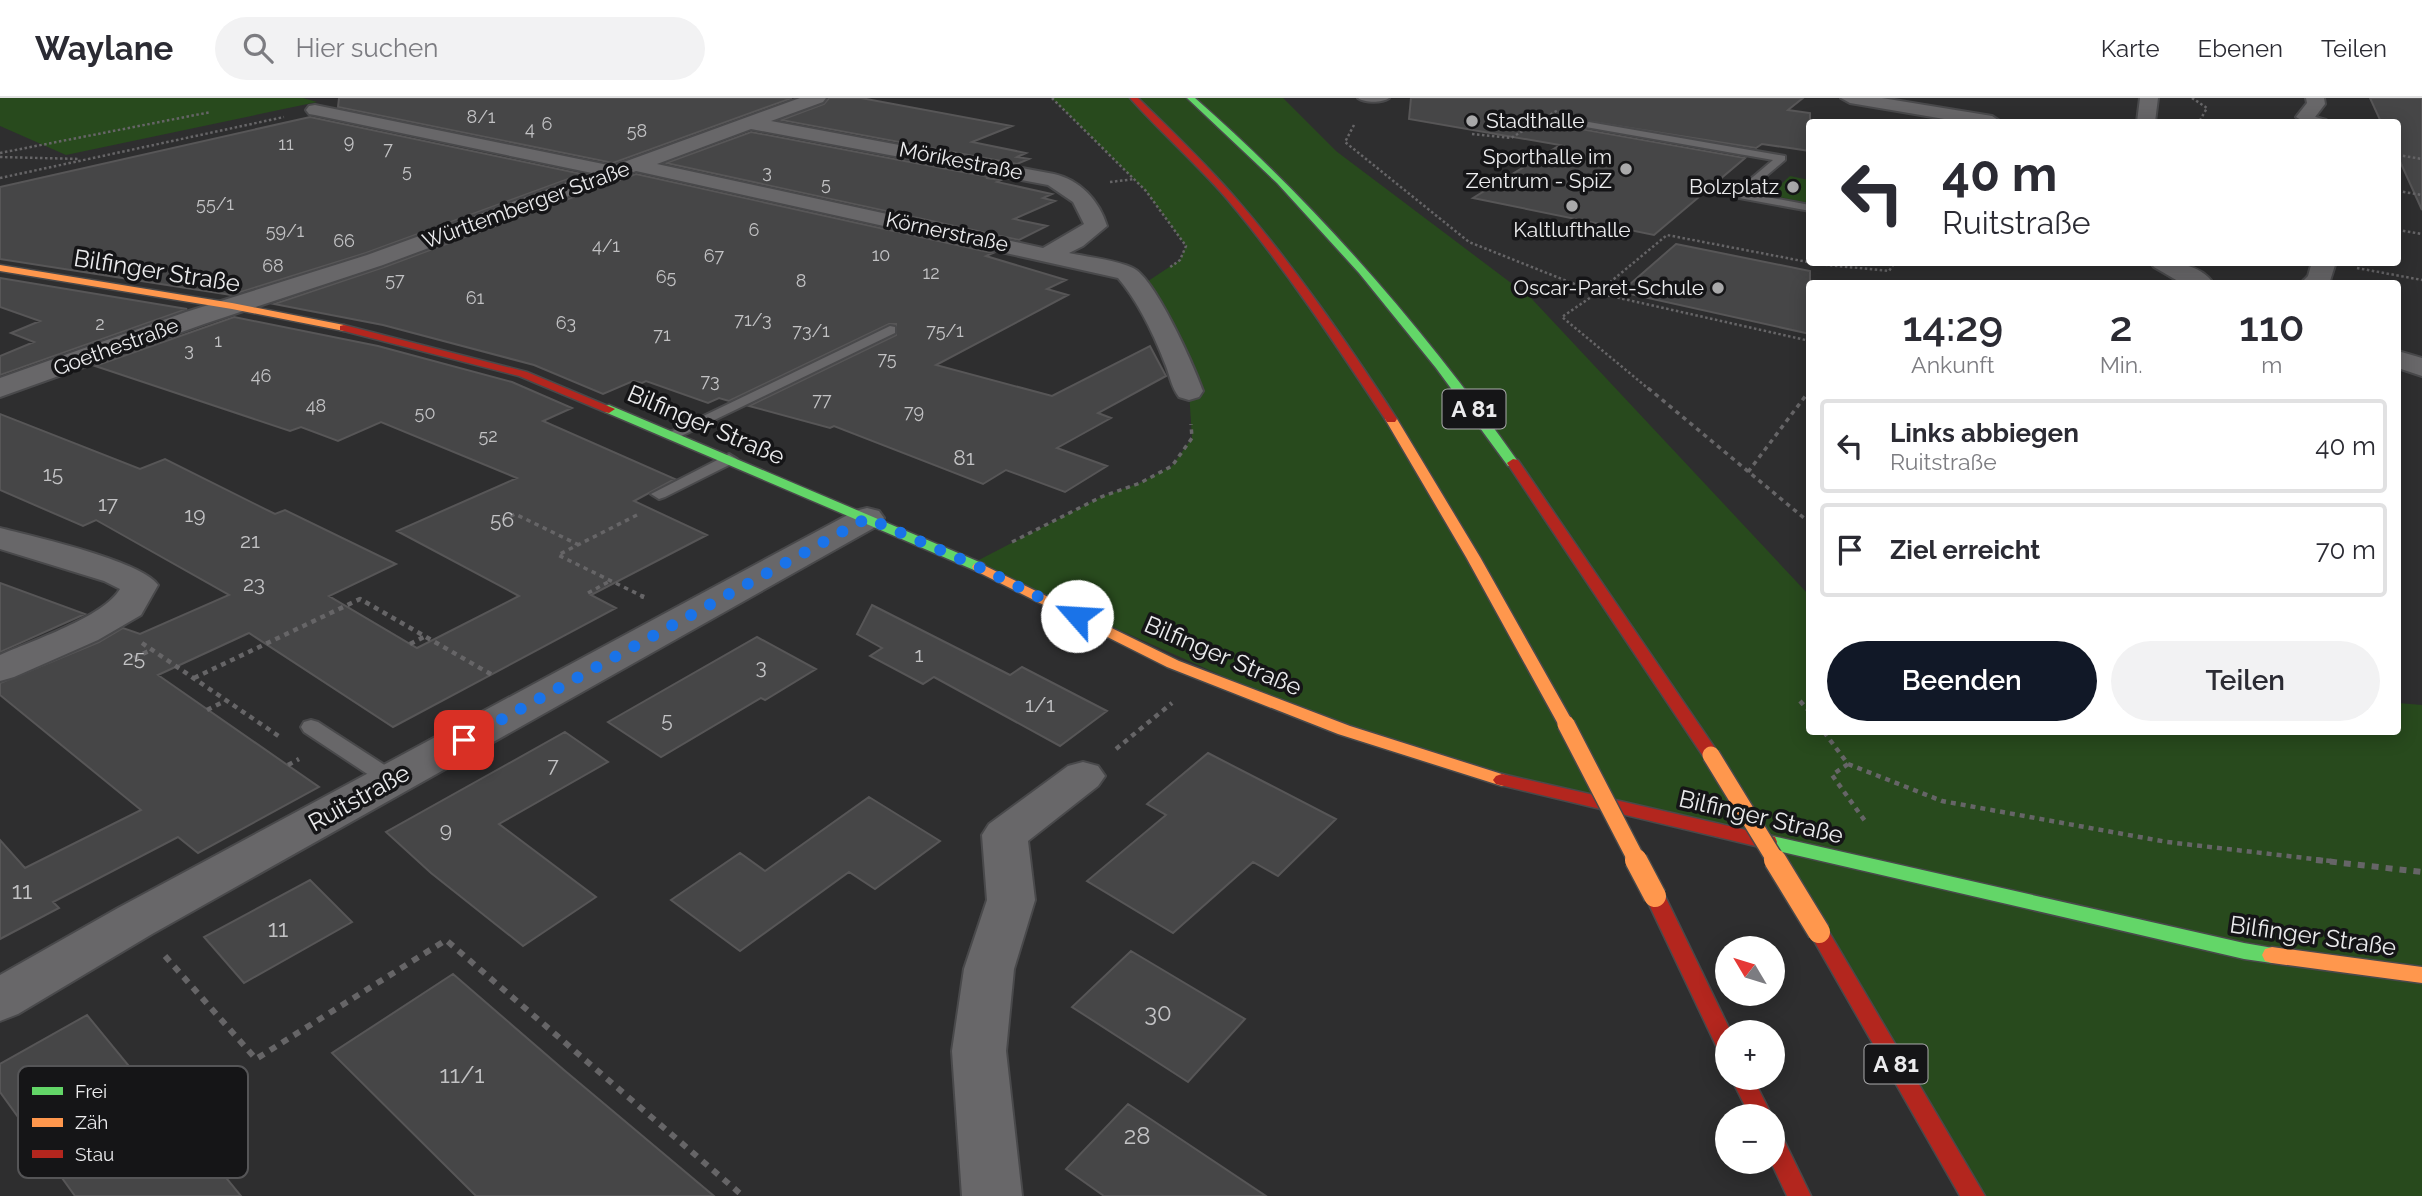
<!DOCTYPE html>
<html lang="de">
<head>
<meta charset="utf-8">
<style>
	:root { --surface:#fff; --page:#f2f2f3; --text:#2b2b33; --muted:#7c7c81; --line:#e1e1e2; --accent:#111827 }
	body { margin:0; font-family:Raleway,sans-serif; background:var(--page); color:var(--text); height:100vh; display:flex; flex-direction:column; font-size:26px; white-space:nowrap }
	* { box-sizing:border-box; margin:0 }
	p { font-size:23px; color:var(--muted) }
	.icon { flex:none; width:38px; height:38px; fill:none; stroke:currentColor; stroke-width:2; stroke-linecap:round; stroke-linejoin:round }
	.map { position:relative; flex:1; overflow:hidden }
	.sheet { position:absolute; left:1806px; top:182px; width:595px; height:455px; display:flex; flex-direction:column; background:var(--surface); border-radius:7px; box-shadow:0 4px 18px #0003 }
	.sheet>* { flex:none }
	.hud { position:absolute; left:1806px; top:21px; width:595px; height:147px; border-radius:7px; box-shadow:0 4px 18px #0003; background:#fff; color:var(--text); overflow:hidden }
	.needle { width:46px; rotate:308deg }
	.controls { position:absolute; left:1715px; top:838px; display:grid; gap:14px }
	.controls a { display:grid; place-items:center; width:70px; height:70px; border-radius:50%; background:var(--surface); box-shadow:0 4px 18px #0003; font-size:35px }
	.pin { position:absolute; display:grid; place-items:center; width:60px; height:60px; color:#fff; margin:-30px; border-radius:14px; box-shadow:0 4px 10px #0006 }
	.me { position:absolute; width:77px; margin:-38px; rotate:296deg; stroke-linejoin:round; filter:drop-shadow(0 0 5px #0008) }
	.turn { display:flex; align-items:center; gap:24px; height:147px; padding:0 21px; font-size:32px }
	.turn .icon { width:91px; height:91px; stroke-width:2.5 }
	.turn b { display:block; font-size:49px; line-height:60px }
	.eta { display:flex; justify-content:space-evenly; align-items:center; height:119px; text-align:center }
	.eta b { font-size:42px; font-weight:600; line-height:49px }
	.button { display:flex; gap:14px; margin-top:auto; padding:14px 21px }
	.button a { flex:1; height:80px; border-radius:42px; background:var(--accent); color:#fff; font-size:28px; font-weight:600; line-height:80px; text-align:center }
	.button a+a { background:var(--page); color:var(--text) }
	ul { padding:0; list-style:none }
	li { display:flex; align-items:center; gap:21px; height:94px; margin:0 14px 10px; padding:0 7px; border:4px solid var(--line); border-radius:7px }
	li div { flex:1 }
	li b { display:block; font-size:26px }
	li em { font-style:normal }
	header { display:flex; align-items:center; gap:42px; box-sizing:border-box; height:98px; padding:0 35px; background:var(--surface); border-bottom:2px solid var(--line) }
	header strong { font-size:33px }
	nav { display:flex; gap:38px; margin-inline-start:auto; font-size:24px }
	.search { width:490px; height:63px; background:var(--page); display:flex; align-items:center; gap:18px; box-sizing:border-box; padding:0 24px; border-radius:38px; color:var(--muted); font-size:26px }
	.map>svg:first-child { display:block }
	.green { fill:#284a1d }
	.building { fill:#464647; stroke:#575657; stroke-width:2 }
	.lines { fill:none; stroke-linecap:round; stroke-linejoin:round }
	.lane-casing { stroke:#49494b; stroke-width:4 }
	.street-casing { stroke:#49494b; stroke-width:4 }
	.fast-casing { stroke:#49494b; stroke-width:3 }
	.slow-casing { stroke:#49494b; stroke-width:3 }
	.jam-casing { stroke:#49494b; stroke-width:3 }
	.path-far3 { stroke:#666567; stroke-width:2.5; stroke-dasharray:2.5 2.5; stroke-linecap:butt }
	.path-far2 { stroke:#666567; stroke-width:3.5; stroke-dasharray:4.5 4.5; stroke-linecap:butt }
	.path-far1 { stroke:#666567; stroke-width:4.5; stroke-dasharray:5 5; stroke-linecap:butt }
	.path { stroke:#666567; stroke-width:6; stroke-dasharray:7 7; stroke-linecap:butt }
	.lane { fill:#686769; fill-rule:evenodd }
	.street { fill:#686769; fill-rule:evenodd }
	.fast { fill:#63d668; fill-rule:evenodd }
	.slow { fill:#ff974d; fill-rule:evenodd }
	.jam { fill:#b3261e; fill-rule:evenodd }
	.slow-bridge-far1-casing { stroke:#49494b; stroke-width:20; stroke-linecap:butt }
	.slow-bridge-casing { stroke:#49494b; stroke-width:25; stroke-linecap:butt }
	.slow-bridge-far1 { stroke:#ff974d; stroke-width:17 }
	.slow-bridge { stroke:#ff974d; stroke-width:22 }
	.route { stroke:#1a73e8; stroke-width:12; stroke-dasharray:0 21.6 }
	.poi-dot { fill:#a9a9aa; stroke:#151517; stroke-width:2.5 }
	.labels { text-anchor:middle; stroke-width:7; stroke-linejoin:round; paint-order:stroke }
	.far-number-label { font-size:18px; fill:#c2c2c4 }
	.far-poi-label { font-size:21px; fill:#ebebed; stroke:#151517; text-anchor:end }
	.far-street-label { font-size:21px; fill:#ebebed; stroke:#151517 }
	.number-label { font-size:21px; fill:#c2c2c4 }
	.shield { fill:#151517; stroke:#ababad; stroke-width:2 }
	.shield-label { font-size:23px; font-weight:bold; fill:#ebebed }
	.street-label { font-size:24px; fill:#ebebed; stroke:#151517 }
	.near-number-label { font-size:24px; fill:#c2c2c4 }
	.key { fill:#151517; stroke:#555557; stroke-width:2 }
	.key-label { font-size:19px; fill:#ebebed }
</style>
</head>
<body>
<header>
<strong>Waylane</strong>
<div class="search"><svg class="icon" aria-label="search" viewBox="0 0 24 24"><circle cx="10" cy="10" r="6"/><path d="M15 15l6 6"/></svg>Hier suchen</div>
<nav><a>Karte</a><a>Ebenen</a><a>Teilen</a></nav>
</header>
<div class="map">
<svg width="2422" height="1098" viewBox="0 0 2422 1098">
	<rect width="100%" height="100%" fill="#2e2e2f"/>
	<path class="green" d="M0,0H303L317,4L66,57L0,28Z
		M1052,0H1283L1336,53L1531,200L1809,497L1810,634H2398V605L2422,607V1098H1973L1769,753L1344,632L971,466L1101,399L1140,385L1172,368L1192,340L1189,293L1139,189L1180,162L1186,148L1146,93Z
		M1790,78L1809,82V105L1769,97Z"/>
	<path class="building" d="M339,0H792L613,65L338,9Z
		M829,0H861L1012,28L972,44L1026,55L1017,59L1029,61L1017,66L781,22L824,6Z
		M1411,0H1803L1788,12L1810,15V53L1762,46L1756,50L1579,22L1580,31L1745,60L1654,137L1473,100L1560,47L1409,21Z
		M2370,0H2422V112L2398,59V24H2381Z
		M310,19L582,76L366,155L231,197L0,161V89Z
		M751,34L989,79L986,80L1001,82L997,84L1052,96L1043,100L1055,103L1014,121L1047,128L1019,142L666,65Z
		M636,76L993,155L986,158L1066,182L1047,191L1068,197L936,267L1052,298L1150,248L1166,278L1098,315L1111,320L1057,350L1107,368L1065,394L1006,372L983,386L834,328L830,330L749,308L896,237V226H889L729,303L719,300L708,305L646,283L642,285L633,283L603,296L534,267L383,227L274,206L384,169Z
		M1676,146L1810,173V236L1621,194Z
		M0,180L187,211L0,277V258L34,244L11,235L40,223L0,209Z
		M234,219L378,248L512,284L572,310L543,323L675,381L634,403L707,437L591,497L616,510L393,629L249,535L158,577L319,689L198,755L178,739L53,804L59,810L0,841V742L25,770L141,712L0,597V585L99,544L123,530L140,536L229,497L96,422L83,428L0,392V316L140,371L165,361L275,416L285,412L396,466L329,498L417,550L519,498L397,433L517,380L381,324L338,343L301,329L290,333L95,268Z
		M0,485L85,516L0,554Z
		M872,507L1010,577L1022,569L1107,613L1060,648L934,579L923,586L870,558L882,550L857,536Z
		M757,539L816,571L765,602L761,600L661,659L608,624Z
		M565,634L608,664L499,726L596,799L523,848L431,775L386,734Z
		M1208,655L1336,721L1278,778L1253,764L1173,835L1087,783L1166,717L1147,706Z
		M869,699L940,743L875,791L849,774L740,853L671,802L740,755L765,773Z
		M310,782L352,824L244,885L204,839Z
		M1131,853L1245,921L1188,984L1072,909Z
		M453,876L564,972L714,1098H476L332,955Z
		M87,917L192,1045L196,1043L241,1098H75L0,994V966Z
		M1128,1006L1266,1098H1104L1066,1071Z"/>
	<g class="lines">
		<g class="lane-casing">
			<path id="lane" d="M1358,0H1389C1382,5 1365,5 1358,0Z
				M2305,16L2326,22L2328,24L2302,21L2300,19Z
				M1583,23L1785,58V62L1746,95L1810,107V113L1734,99V95L1773,62L1580,28V24Z
				M890,228L895,229V235L677,340L672,342L664,337Z
				M729,356L737,361L735,364L665,399L659,401L651,396Z
				M311,622L318,624L400,677L403,682L400,687L392,689L384,687L304,634L301,629L304,624Z"/>
		</g>
		<g class="street-casing">
			<path id="street" d="M800,0H826L823,4L771,23L1054,76C1080,82 1099,102 1107,128L1083,148L1069,155C1087,159 1117,162 1133,170C1155,180 1194,268 1203,293L1199,299L1189,302L1179,299C1172,290 1170,279 1166,268C1155,239 1138,203 1118,180L636,73L383,167L204,226L0,299V280L186,214L367,157L592,75L315,17L309,16L306,12L309,8L315,7L613,68ZM751,31L1048,87L1073,104L1084,126L1043,150L657,66Z
				M1841,0H1882L1992,18L2001,24H1962L1850,5Z
				M2140,0H2158L2155,24H2137Z
				M2306,0H2324L2325,6L2312,23L2305,24L2296,19L2307,5Z
				M2150,164C2172,164 2200,165 2214,186H2183L2154,169Z
				M2312,164H2336L2329,186H2300L2308,178Z
				M2398,253L2422,260V278L2398,270Z
				M867,410L879,413L884,420L879,427L152,836L18,916L0,923V877L118,810L855,413Z
				M0,430C32,438 142,463 158,487L141,517L98,542L14,579L0,583V557C31,543 104,519 120,491L104,483L0,451Z
				M1083,664L1098,668L1105,678L1098,688L1028,743L1035,802L1014,871L1006,953L1022,1098H962L952,953L964,871L987,802L982,737L989,726L1068,668Z"/>
		</g>
		<g class="fast-casing">
			<path id="fast" d="M1187,0H1195C1318,108 1425,232 1519,365L1518,368H1508L1436,270L1359,175L1277,85Z
				M609,307L984,466L986,469L984,472H974L605,314V308Z
				M1768,737L2244,845L2279,851L2282,857L2279,863L2272,865L2244,861L1761,749L1759,744L1761,739Z"/>
		</g>
		<g class="slow-casing">
			<path id="slow" d="M0,167L232,205L344,227L349,230L344,233L232,211L0,173Z
				M1391,317L1397,321L1480,459L1574,626L1572,630H1560L1558,626L1466,459L1385,321Z
				M979,465L1179,563L1350,628L1508,678L1511,682L1508,686L1502,688L1338,636L1167,569L974,472L972,469L974,466Z
				M2272,849L2422,869V885L2272,865L2265,863L2262,857L2265,851Z"/>
		</g>
		<g class="jam-casing">
			<path id="jam" d="M1130,0H1138C1170,31 1202,62 1232,96C1293,166 1346,243 1397,321L1395,324H1387C1336,247 1286,171 1227,101C1197,66 1161,35 1130,0Z
				M344,227L527,274L615,311L609,315L605,314L519,278L340,232V228Z
				M1513,361L1518,362L1717,653L1720,657L1717,661H1705L1507,365Z
				M1502,676L1768,737L1775,739L1777,744L1775,749L1768,751L1496,686L1493,682L1496,678Z
				M1655,791L1662,793L1665,798L1731,934H1727V957L1719,954L1645,798L1648,793Z
				M1819,826L1826,829L1985,1098H1960L1809,834L1812,829Z
				M1731,980H1753L1772,1018H1750Z
				M1773,1033L1781,1036L1811,1098H1787L1771,1064Z"/>
		</g>
		<path class="path-far3" d="M1052,0L1146,93L1186,148L1180,162L1169,170
			M2192,0L2207,10L2199,24
			M1354,27L1345,44L1469,144L1597,195L1562,219L1650,292
			M1472,36L1511,40L1558,12
			M0,55L211,14
			M2398,57L2422,61
			M0,59L80,61
			M0,80L284,19
			M1110,84L1135,81
			M2398,93L2422,97
			M2398,132L2422,136
			M2357,170L2422,182
			M1810,243L1597,195L1667,137L1818,166L1889,173L1895,164"/>
		<path class="path-far2" d="M1648,290L1810,425
			M1748,374L1810,292
			M637,417L558,457L644,499
			M502,422L515,416L579,447
			M1012,444L1101,399L1140,385L1172,368L1192,340L1191,326
			M588,495L610,483"/>
		<path class="path-far1" d="M641,498L644,499
			M142,545L280,639
			M410,546L424,539
			M134,560L151,552
			M194,580L360,501L494,578
			M1800,603L1810,614
			M207,612L225,603
			M1824,634L1848,666L1942,703L2167,744L2331,763
			M1116,651L1172,605
			M1848,666L1832,677L1865,723
			M288,667L299,661"/>
		<path class="path" d="M2316,762L2422,774
			M165,858L256,961L446,842L743,1098"/>
		<use href="#lane" class="lane"/>
		<use href="#street" class="street"/>
		<use href="#fast" class="fast"/>
		<use href="#slow" class="slow"/>
		<use href="#jam" class="jam"/>
		<g class="slow-bridge-far1-casing">
			<path id="slow-bridge-far1" d="M1566,626L1637,763
				M1711,657L1776,763"/>
		</g>
		<g class="slow-bridge-casing">
			<path id="slow-bridge" d="M1636,762L1655,798
				M1775,762L1819,834"/>
		</g>
		<use href="#slow-bridge-far1" class="slow-bridge-far1"/>
		<use href="#slow-bridge" class="slow-bridge"/>
	</g>
	<g class="lines">
		<path class="route" d="M464,642L867,420L981,470L1077,518"/>
	</g>
	<g class="poi-dot">
		<circle cx="1472" cy="23" r="7"/>
		<circle cx="1626" cy="71" r="7"/>
		<circle cx="1793" cy="89" r="7"/>
		<circle cx="1572" cy="108" r="7"/>
		<circle cx="1718" cy="190" r="7"/>
	</g>
	<g class="labels">
		<g class="far-number-label">
			<text x="481" y="25">8/1</text>
			<text x="547" y="32">6</text>
			<text x="530" y="37">4</text>
			<text x="637" y="39">58</text>
			<text x="349" y="50">9</text>
			<text x="286" y="52">11</text>
			<text x="388" y="57">7</text>
			<text x="407" y="79">5</text>
			<text x="767" y="80">3</text>
			<text x="826" y="92">5</text>
			<text x="215" y="112">55/1</text>
			<text x="754" y="138">6</text>
			<text x="285" y="139">59/1</text>
			<text x="344" y="149">66</text>
			<text x="606" y="154">4/1</text>
			<text x="881" y="163">10</text>
			<text x="714" y="164">67</text>
			<text x="273" y="174">68</text>
			<text x="931" y="181">12</text>
			<text x="666" y="185">65</text>
			<text x="395" y="188">57</text>
			<text x="801" y="189">8</text>
			<text x="475" y="206">61</text>
			<text x="753" y="228">71/3</text>
			<text x="566" y="231">63</text>
			<text x="100" y="232">2</text>
			<text x="811" y="239">73/1</text>
			<text x="945" y="239">75/1</text>
			<text x="662" y="243">71</text>
			<text x="218" y="249">1</text>
			<text x="189" y="258">3</text>
			<text x="887" y="267">75</text>
			<text x="261" y="284">46</text>
			<text x="710" y="289">73</text>
			<text x="822" y="308">77</text>
			<text x="316" y="314">48</text>
			<text x="914" y="320">79</text>
			<text x="425" y="321">50</text>
			<text x="488" y="344">52</text>
		</g>
		<g class="far-poi-label">
			<text x="1486" y="30" text-anchor="start">Stadthalle</text>
			<text x="1612" y="66">Sporthalle im<tspan x="1612" dy="24">Zentrum - SpiZ</tspan></text>
			<text x="1779" y="96">Bolzplatz</text>
			<text x="1572" y="139" text-anchor="middle">Kaltlufthalle</text>
			<text x="1704" y="197">Oscar-Paret-Schule</text>
		</g>
		<g class="far-street-label">
			<text transform="translate(961 63) rotate(11)" y="7">Mörikestraße</text>
			<text transform="translate(526 107) rotate(-20)" y="7">Württemberger Straße</text>
			<text transform="translate(947 134) rotate(12)" y="7">Körnerstraße</text>
			<text transform="translate(116 249) rotate(-20)" y="7">Goethestraße</text>
		</g>
		<g class="number-label">
			<text x="964" y="367">81</text>
			<text x="53" y="383">15</text>
			<text x="108" y="413">17</text>
			<text x="195" y="424">19</text>
			<text x="502" y="429">56</text>
			<text x="250" y="450">21</text>
			<text x="254" y="493">23</text>
			<text x="919" y="564">1</text>
			<text x="134" y="567">25</text>
			<text x="761" y="576">3</text>
			<text x="1040" y="614">1/1</text>
			<text x="667" y="629">5</text>
			<text x="553" y="674">7</text>
			<text x="446" y="739">9</text>
		</g>
		<g class="shield">
			<rect x="1442.5" y="291.5" width="63" height="39" rx="5"/>
			<rect x="1864.5" y="946.5" width="63" height="39" rx="5"/>
		</g>
		<g class="shield-label">
			<text x="1474" y="319">A 81</text>
			<text x="1896" y="974">A 81</text>
		</g>
		<g class="street-label">
			<text transform="translate(157 173) rotate(9)" y="8">Bilfinger Straße</text>
			<text transform="translate(706 327) rotate(23)" y="8">Bilfinger Straße</text>
			<text transform="translate(1223 558) rotate(23)" y="8">Bilfinger Straße</text>
			<text transform="translate(359 700) rotate(-29)" y="8">Ruitstraße</text>
			<text transform="translate(1761 719) rotate(13)" y="8">Bilfinger Straße</text>
			<text transform="translate(2313 838) rotate(8)" y="8">Bilfinger Straße</text>
		</g>
		<g class="near-number-label">
			<text x="22" y="801">11</text>
			<text x="278" y="839">11</text>
			<text x="1158" y="923">30</text>
			<text x="462" y="985">11/1</text>
			<text x="1137" y="1046">28</text>
		</g>
	</g>
	<rect x="18" y="968" width="230" height="112" rx="10" class="key"/>
	<rect x="32" y="989" width="31" height="8" fill="#63d668"/>
	<rect x="32" y="1020" width="31" height="9" fill="#ff974d"/>
	<rect x="32" y="1052" width="31" height="8" fill="#b3261e"/>
	<g class="key-label">
		<text x="75" y="1000">Frei</text>
		<text x="75" y="1031">Zäh</text>
		<text x="75" y="1063">Stau</text>
	</g>
</svg>
<div class="controls">
<a><svg class="needle" viewBox="-14 -14 28 28"><path d="M0-13l5 13h-10z" fill="#e53935"/><path d="M0 13l5-13h-10z" fill="#7c7c81"/></svg></a>
<a>+</a>
<a>−</a>
</div>
<div class="pin" style="left:464px;top:642px;background:#d93025"><svg class="icon" aria-label="arrive" viewBox="0 0 24 24"><path d="M6 21V4h12l-3 4 3 4H6"/></svg></div>
<svg class="me" style="left:1077px;top:518px" viewBox="-20 -20 40 40"><circle r="19" fill="#fff"/><path d="M0-13L10 11 0 6-10 11z" fill="#1a73e8"/></svg>
<div class="hud">
<div class="turn"><svg class="icon" aria-label="left" viewBox="0 0 24 24"><path d="M17 20v-9H6M10 6l-5 5 5 5"/></svg><div><b>40 m</b>Ruitstraße</div></div>
</div>
<section class="sheet">
<div class="eta">
<div><b>14:29</b><p>Ankunft</p></div>
<div><b>2</b><p>Min.</p></div>
<div><b>110</b><p>m</p></div>
</div>
<ul>
<li><svg class="icon" aria-label="left" viewBox="0 0 24 24"><path d="M17 20v-9H6M10 6l-5 5 5 5"/></svg><div><b>Links abbiegen</b><p>Ruitstraße</p></div><em>40 m</em></li>
<li><svg class="icon" aria-label="arrive" viewBox="0 0 24 24"><path d="M6 21V4h12l-3 4 3 4H6"/></svg><div><b>Ziel erreicht</b></div><em>70 m</em></li>
</ul>
<div class="button"><a>Beenden</a><a>Teilen</a></div>
</section>
</div>
</body>
</html>
